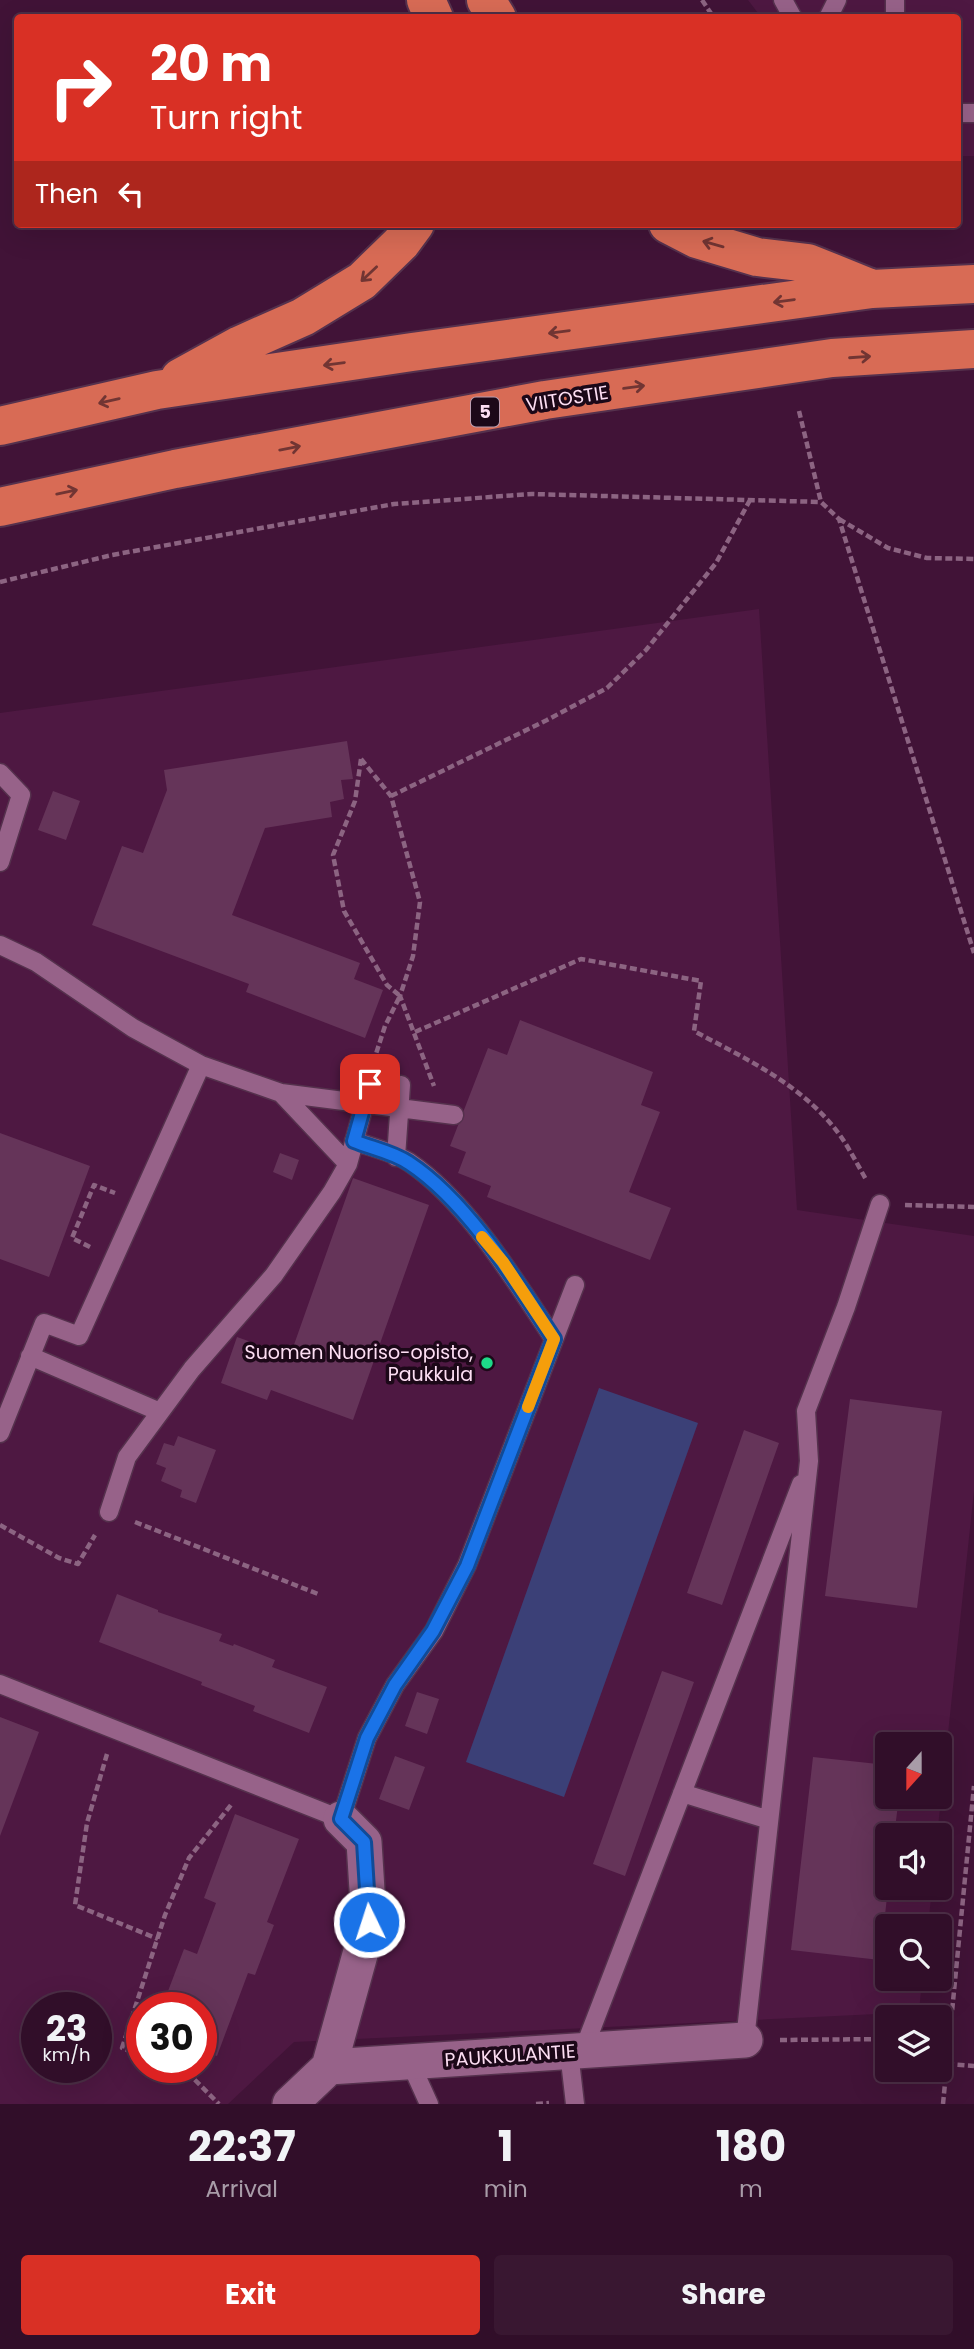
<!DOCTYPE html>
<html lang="en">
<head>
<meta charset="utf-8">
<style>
	:root { --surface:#310e29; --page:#391731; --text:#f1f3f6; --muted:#a89ca8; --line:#4c2e46; --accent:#d93025 }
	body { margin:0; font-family:Poppins,sans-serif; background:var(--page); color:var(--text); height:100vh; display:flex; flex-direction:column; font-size:26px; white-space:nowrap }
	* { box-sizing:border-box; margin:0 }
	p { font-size:23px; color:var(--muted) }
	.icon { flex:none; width:38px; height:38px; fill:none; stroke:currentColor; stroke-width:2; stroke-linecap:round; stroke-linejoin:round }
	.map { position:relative; height:2104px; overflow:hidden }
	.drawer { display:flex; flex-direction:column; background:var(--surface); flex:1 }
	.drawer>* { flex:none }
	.hud { position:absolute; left:14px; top:14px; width:947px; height:214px; border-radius:7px; box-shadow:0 7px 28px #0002,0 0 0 2px var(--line); background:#d93025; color:#fff; overflow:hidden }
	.needle { width:46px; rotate:201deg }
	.tools { position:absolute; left:875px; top:1732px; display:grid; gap:14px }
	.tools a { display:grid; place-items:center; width:77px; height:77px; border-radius:7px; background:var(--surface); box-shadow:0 7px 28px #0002,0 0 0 2px var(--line); font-size:35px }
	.speed { position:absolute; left:21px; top:1992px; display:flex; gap:14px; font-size:35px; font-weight:700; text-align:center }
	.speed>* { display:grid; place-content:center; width:91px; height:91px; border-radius:50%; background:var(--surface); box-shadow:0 7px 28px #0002,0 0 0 2px var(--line); line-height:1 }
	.speed small { font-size:18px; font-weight:400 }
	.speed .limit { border:10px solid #d22; background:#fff; color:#111 }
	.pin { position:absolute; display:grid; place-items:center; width:60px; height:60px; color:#fff; margin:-30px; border-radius:14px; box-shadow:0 4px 10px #0006 }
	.me { position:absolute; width:77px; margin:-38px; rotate:356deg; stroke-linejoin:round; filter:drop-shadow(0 0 5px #0008) }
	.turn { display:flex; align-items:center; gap:24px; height:147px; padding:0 21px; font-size:32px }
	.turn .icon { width:91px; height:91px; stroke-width:2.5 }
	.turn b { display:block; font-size:49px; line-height:60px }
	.then { display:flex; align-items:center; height:66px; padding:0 21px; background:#0003; gap:14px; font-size:26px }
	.eta { display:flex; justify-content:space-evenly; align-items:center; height:119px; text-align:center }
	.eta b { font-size:42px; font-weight:700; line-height:49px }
	.button { display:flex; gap:14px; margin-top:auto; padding:14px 21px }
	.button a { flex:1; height:80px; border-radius:7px; background:var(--accent); color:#fff; font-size:28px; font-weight:700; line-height:80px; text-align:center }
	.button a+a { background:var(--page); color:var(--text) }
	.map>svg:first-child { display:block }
	.built { fill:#4e1842; fill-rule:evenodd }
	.green { fill:#3b4077 }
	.building { fill:#653459 }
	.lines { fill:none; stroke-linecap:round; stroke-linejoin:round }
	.service-casing { stroke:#55314d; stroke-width:21 }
	.minor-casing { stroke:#55314d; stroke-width:38 }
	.trunk-casing { stroke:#55314d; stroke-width:42 }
	.path { stroke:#8c6482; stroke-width:4.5; stroke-dasharray:7 3.5; stroke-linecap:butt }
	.service { stroke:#976289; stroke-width:18 }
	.minor { stroke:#976289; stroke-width:35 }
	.trunk { stroke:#d86b55; stroke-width:38 }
	.oneway { stroke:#713533 }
	.route-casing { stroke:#114b97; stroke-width:18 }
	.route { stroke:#1a73e8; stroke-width:12 }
	.slow { stroke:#f59e0b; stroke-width:12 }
	.poi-dot { fill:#1dd988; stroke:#1c0818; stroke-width:2.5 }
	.labels { text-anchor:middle; stroke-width:7; stroke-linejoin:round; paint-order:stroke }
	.shield { fill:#1c0818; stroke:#ba9eb1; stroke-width:2 }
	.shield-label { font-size:18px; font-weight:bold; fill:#fddef3 }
	.street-label { font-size:19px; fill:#fddef3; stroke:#1c0818 }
	.poi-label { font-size:19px; fill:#fddef3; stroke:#1c0818; text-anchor:end }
</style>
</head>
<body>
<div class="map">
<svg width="974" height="2104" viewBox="0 0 974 2104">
	<rect width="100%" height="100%" fill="#411337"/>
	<path class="built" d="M748,0H974V156H957V18L761,17Z
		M759,609L797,1210L974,1236V1491L937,1836H887V1888H932L928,1927H887V1979H922L919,2012L294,2042L228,2104H0V713ZM887,1745H940V1797H887ZM37,2007H96V2067H37ZM142,2007H201V2067H142Z"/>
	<path class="green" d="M599,1388L698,1423L564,1797L466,1762Z"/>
	<path class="building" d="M347,741L353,779L341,780L344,799L330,802L332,817L265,828L232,915L360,963L354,979L383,990L365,1038L246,992L249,984L92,925L122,846L143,853L167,790L164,770Z
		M53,791L80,801L66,840L38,830Z
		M520,1020L653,1072L641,1105L660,1112L629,1192L671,1208L650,1260L487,1197L491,1186L458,1173L466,1152L450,1146L488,1048L507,1055Z
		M0,1133L90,1166L49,1277L0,1259Z
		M280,1153L299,1160L292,1180L273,1172Z
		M353,1178L429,1205L353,1420L271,1390L267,1400L221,1383L237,1337L290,1356Z
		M850,1399L942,1411L917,1608L825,1596Z
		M744,1430L779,1443L722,1605L687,1593Z
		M178,1436L216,1450L196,1503L180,1497L182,1490L161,1481L166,1468L156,1464L164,1443L174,1446Z
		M117,1594L158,1610V1612L222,1634L219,1641L233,1646L234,1644L275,1660L272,1667L327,1687L309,1733L253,1711L255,1706L201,1685L202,1682L99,1642Z
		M662,1671L694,1682L625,1876L593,1864Z
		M417,1692L439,1699L427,1734L405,1726Z
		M0,1717L39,1732L0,1836Z
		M395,1756L425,1767L409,1810L379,1799Z
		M813,1757L887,1765V1797H899L894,1836H887L888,1888L880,1960L791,1950Z
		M235,1814L299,1839L267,1922L274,1925L255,1975L248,1973L217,2056L201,2051V2007H162L184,1949L197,1954L216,1903L204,1898Z"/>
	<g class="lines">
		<g class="service-casing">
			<path id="service" d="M783,0L793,18
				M895,0V18
				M828,18L837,0
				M957,113H974
				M0,773L21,795L0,862
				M0,945L36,962L133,1028L201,1065
				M281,1093L454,1115
				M354,1141C371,1147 393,1152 409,1162C467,1201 515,1281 554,1339
				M396,1157L401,1085
				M30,1356L160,1412
				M0,1433L44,1323L79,1336L201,1065L281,1093L348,1164
				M109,1512L127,1457L192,1369L274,1275L332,1192L348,1164L370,1084
				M0,1684L341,1819L367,1738L395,1685L434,1631L467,1565L575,1285
				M682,1793L769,1820
				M745,2040L809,1461L806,1411L846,1307L880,1204
				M583,2051L801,1484
				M569,2052L575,2104
				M410,2062L429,2104"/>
		</g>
		<g class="minor-casing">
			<path id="minor" d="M329,2067L369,1922L364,1842L341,1819
				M290,2104L329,2067L745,2040"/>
		</g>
		<g class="trunk-casing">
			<path id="trunk" d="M426,0L434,18
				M486,0L497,18
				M668,224L697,239L757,257L808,263L870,288
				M180,378L240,345L303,317L362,281L401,243L415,224
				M0,426L157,390L412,352L872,289L974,284
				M0,507L175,469L545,400L832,358L974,349"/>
		</g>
		<path class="path" d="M702,0L714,18
			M799,411L821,502L839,519L974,953
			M839,519L888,548L927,558L974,559
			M0,582L112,555L394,504L532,494L821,502
			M361,759L391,796L420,902L413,956L400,996L434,1086
			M361,759L355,801L333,855L344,911L387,985L400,996L385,1026L374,1060
			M391,796L547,720L607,688L646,650L716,563L750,500
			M415,1032L581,959L701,981L694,1031C746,1059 803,1085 839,1134C850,1149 858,1166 867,1181
			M905,1205L974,1207
			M90,1247L72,1238L94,1185L115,1193
			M135,1522L318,1594
			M0,1525L59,1558L78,1564L95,1535
			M107,1754L87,1823L75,1905L158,1939
			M940,2038H949
			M780,2040L887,2039
			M142,2056L122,2048L165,1915L189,1858L231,1805
			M947,2064L974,2066
			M166,2067L194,2079L219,2104
			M536,2104L549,2103
			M943,2104L974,1786"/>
		<use href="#service" class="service"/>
		<use href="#minor" class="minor"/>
		<use href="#trunk" class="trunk"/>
	</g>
	<defs><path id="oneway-shaft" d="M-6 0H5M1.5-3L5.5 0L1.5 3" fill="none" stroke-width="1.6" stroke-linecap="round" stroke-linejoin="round" transform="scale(1.75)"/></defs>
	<g class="oneway">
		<use href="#oneway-shaft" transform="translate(713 244) rotate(-164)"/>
		<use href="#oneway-shaft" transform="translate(369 274) rotate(137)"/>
		<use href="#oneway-shaft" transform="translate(784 301) rotate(172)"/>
		<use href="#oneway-shaft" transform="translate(559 332) rotate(172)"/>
		<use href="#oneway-shaft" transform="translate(860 357) rotate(-4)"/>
		<use href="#oneway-shaft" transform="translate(334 364) rotate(172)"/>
		<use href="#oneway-shaft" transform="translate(634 387) rotate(-8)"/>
		<use href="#oneway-shaft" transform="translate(109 401) rotate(167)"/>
		<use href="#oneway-shaft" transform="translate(290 448) rotate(-11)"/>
		<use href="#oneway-shaft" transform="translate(67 492) rotate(-12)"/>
	</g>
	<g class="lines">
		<g class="route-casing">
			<path id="route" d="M369,1922L364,1842L341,1819L367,1738L395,1685L433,1631L467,1566L554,1339C516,1281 467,1201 409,1163C393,1152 371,1148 354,1141L370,1084"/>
		</g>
		<use href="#route" class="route"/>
		<path class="slow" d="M482,1237L503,1262L554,1339L528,1407"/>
	</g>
	<circle class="poi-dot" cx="487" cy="1363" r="7"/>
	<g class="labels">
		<rect class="shield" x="471" y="397.5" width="28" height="29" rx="5"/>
		<g class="shield-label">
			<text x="485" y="418">5</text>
		</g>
		<g class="street-label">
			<text transform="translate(567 398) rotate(-9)" y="7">VIITOSTIE</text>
			<text transform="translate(510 2055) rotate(-4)" y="7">PAUKKULANTIE</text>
		</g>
		<g class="poi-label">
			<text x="473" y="1359">Suomen Nuoriso-opisto,<tspan x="473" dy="22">Paukkula</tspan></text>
		</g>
	</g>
</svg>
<div class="tools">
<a><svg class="needle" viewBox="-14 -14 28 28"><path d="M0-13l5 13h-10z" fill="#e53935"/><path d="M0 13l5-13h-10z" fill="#a89ca8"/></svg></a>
<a><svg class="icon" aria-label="sound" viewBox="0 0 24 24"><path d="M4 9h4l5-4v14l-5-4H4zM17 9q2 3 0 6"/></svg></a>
<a><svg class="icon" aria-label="search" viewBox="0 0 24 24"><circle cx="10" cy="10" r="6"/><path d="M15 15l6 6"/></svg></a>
<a><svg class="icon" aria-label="layers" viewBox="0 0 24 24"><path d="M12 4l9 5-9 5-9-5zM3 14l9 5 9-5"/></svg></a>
</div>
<div class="speed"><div>23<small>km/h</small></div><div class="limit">30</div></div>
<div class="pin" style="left:370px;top:1084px;background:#d93025"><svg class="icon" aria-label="arrive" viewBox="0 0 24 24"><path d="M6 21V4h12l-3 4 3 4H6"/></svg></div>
<svg class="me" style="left:369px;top:1922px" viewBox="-20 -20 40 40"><circle r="17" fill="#1a73e8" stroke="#fff" stroke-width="3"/><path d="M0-11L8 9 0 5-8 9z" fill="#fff"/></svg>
<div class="hud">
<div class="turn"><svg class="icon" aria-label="right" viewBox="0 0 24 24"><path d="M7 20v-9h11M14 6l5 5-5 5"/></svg><div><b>20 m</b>Turn right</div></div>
<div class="then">Then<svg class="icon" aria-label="left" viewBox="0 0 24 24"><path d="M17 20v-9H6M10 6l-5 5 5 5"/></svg></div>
</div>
</div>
<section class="drawer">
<div class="eta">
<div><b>22:37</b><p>Arrival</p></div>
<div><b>1</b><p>min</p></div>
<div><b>180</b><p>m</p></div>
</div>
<div class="button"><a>Exit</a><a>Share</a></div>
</section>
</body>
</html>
